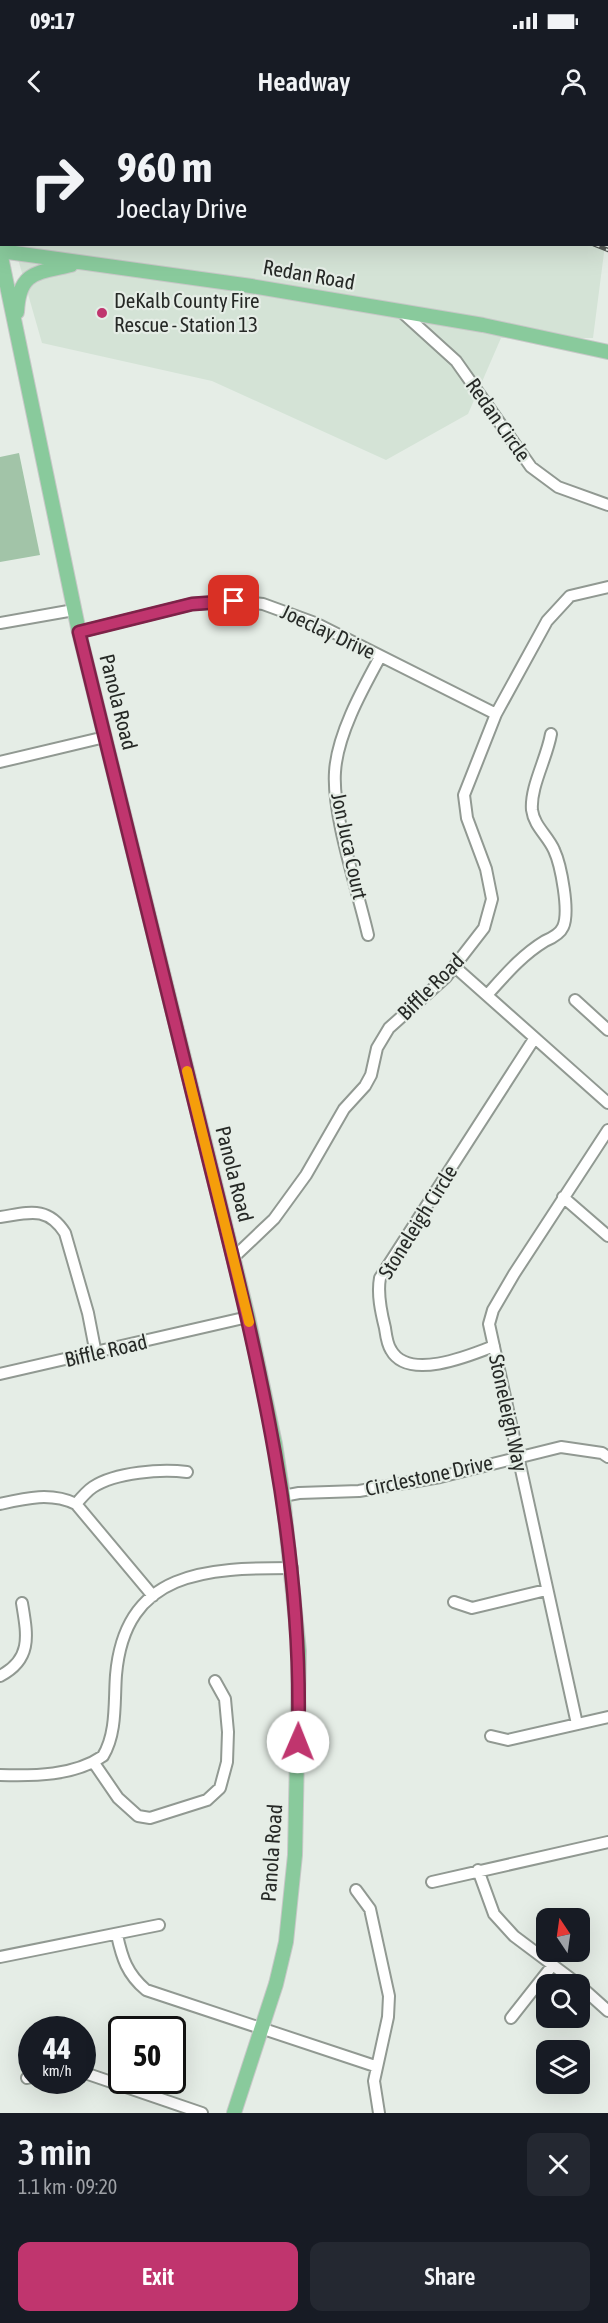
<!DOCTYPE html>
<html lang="en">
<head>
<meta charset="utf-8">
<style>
	:root { --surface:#171b24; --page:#242831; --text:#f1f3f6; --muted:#9ea1a6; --accent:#c0356e }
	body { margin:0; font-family:"Asap Condensed",sans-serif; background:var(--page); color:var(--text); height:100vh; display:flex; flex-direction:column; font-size:22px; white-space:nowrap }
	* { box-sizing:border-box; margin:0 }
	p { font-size:20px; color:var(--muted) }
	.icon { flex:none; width:33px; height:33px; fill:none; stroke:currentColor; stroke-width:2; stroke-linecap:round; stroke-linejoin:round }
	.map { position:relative; height:1993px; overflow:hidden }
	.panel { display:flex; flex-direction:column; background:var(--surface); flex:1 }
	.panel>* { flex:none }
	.guide { position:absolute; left:0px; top:0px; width:609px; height:126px; box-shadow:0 6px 24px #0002; background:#171b24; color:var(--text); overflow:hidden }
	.needle { width:39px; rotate:347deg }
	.buttons { position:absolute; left:536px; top:1788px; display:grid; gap:12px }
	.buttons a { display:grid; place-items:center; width:54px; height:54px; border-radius:12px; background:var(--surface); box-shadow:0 6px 24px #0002; font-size:30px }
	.speed { position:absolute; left:18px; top:1896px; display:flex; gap:12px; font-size:30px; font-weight:700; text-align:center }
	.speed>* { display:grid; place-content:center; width:78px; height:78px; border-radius:50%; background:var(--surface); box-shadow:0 6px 24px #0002; line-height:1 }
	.speed small { font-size:15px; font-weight:400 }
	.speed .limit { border:3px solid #111; border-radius:9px; background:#fff; color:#111 }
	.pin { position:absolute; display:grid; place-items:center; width:51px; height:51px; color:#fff; margin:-26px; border-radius:12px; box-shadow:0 3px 9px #0006 }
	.me { position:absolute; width:66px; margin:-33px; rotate:1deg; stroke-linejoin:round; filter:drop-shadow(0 0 4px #0008) }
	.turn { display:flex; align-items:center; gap:21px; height:126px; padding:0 18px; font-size:27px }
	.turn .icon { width:78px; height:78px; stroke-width:2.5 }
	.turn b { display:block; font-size:42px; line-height:51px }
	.round { display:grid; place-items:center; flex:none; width:63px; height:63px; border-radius:12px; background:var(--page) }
	.summary { display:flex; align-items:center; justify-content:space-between; height:102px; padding:0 18px }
	h1 { font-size:36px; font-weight:600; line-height:45px }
	.primary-button { display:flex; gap:12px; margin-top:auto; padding:12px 18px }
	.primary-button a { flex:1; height:69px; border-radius:12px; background:var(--accent); color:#fff; font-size:24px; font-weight:600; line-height:69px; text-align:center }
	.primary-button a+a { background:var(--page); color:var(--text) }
	.status { display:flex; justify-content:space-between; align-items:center; height:42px; padding:0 30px; background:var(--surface); direction:ltr }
	.status svg { height:16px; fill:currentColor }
	header { display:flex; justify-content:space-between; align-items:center; height:78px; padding:0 18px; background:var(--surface); font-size:27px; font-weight:600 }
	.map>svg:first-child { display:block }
	.built { fill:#d4e3d6 }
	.green { fill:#a2c4a8 }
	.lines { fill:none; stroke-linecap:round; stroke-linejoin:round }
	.minor-casing { stroke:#919992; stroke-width:14 }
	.major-casing { stroke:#c7c7c7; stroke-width:16 }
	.minor { stroke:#fff; stroke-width:10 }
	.major { stroke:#89ca9c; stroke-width:14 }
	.rail-casing { stroke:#535753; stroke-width:4.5 }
	.rail { stroke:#e5ede6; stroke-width:2; stroke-dasharray:7; stroke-linecap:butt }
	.route-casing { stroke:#7d2248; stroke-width:15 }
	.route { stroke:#c0356e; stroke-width:10 }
	.slow { stroke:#f59e0b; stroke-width:10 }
	.poi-dot { fill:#c0356e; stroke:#e5ede6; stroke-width:2 }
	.labels { text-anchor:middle; stroke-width:4.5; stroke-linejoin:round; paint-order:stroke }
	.street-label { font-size:21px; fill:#262926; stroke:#e5ede6 }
	.poi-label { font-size:21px; fill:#262926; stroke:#e5ede6; text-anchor:start }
</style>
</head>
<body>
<div class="status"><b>09:17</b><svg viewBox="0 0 49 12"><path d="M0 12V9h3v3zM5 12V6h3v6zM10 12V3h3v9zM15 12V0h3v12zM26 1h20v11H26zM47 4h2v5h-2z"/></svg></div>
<header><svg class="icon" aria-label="back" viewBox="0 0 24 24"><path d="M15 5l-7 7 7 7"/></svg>Headway<svg class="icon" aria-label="person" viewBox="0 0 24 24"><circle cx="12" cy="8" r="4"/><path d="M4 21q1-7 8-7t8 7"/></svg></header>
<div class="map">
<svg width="608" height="1993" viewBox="0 0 608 1993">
	<rect width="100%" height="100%" fill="#e5ede6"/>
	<path class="built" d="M0,0H357L359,1L2,2L1,105Z
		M14,125H605L593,218H501L468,294L386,340L212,261L42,223Z"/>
	<path class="green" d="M19,333L40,435L0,442V337Z"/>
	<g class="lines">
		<g class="minor-casing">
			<path id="minor" d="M403,193L456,241L531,347L558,367L608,385
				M0,503L74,490
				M79,512L192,484L234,481L263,484L315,503L496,594
				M0,642L105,617
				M368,815C358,771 332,695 335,652C337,615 362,570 380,537
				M455,847L608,983
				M488,874C506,854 522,835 545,821C552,818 560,814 563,807C570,792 561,745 554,730C548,716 534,706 532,690C530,667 547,638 551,614
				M575,880L608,910
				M563,1077L608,1116
				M0,1097C28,1093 47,1085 65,1113L88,1193L96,1234
				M233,1138L274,1099L306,1055L344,989L365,966L371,955L377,928L389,908L446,857L484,808L492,779L486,749L467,698L464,675L496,594L547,501L570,476L608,467
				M494,1226C469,1236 408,1261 391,1230C387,1224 386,1215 385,1208C381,1192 377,1174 380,1158L534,919
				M0,1254L248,1197
				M283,1376L299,1373L359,1371L440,1357L561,1327L602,1333L608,1337
				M0,1384C26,1378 51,1372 76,1384L153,1476
				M76,1384C81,1378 87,1371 93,1367C116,1352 161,1349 187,1352
				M454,1482L472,1488L546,1470
				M0,1556C33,1539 27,1514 22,1483
				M577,1604L489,1204L493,1190L514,1154L608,1010
				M491,1616L508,1620L608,1597
				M94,1643L118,1678L138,1696L150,1698L207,1680L220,1668L227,1642L228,1612L225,1579L215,1561
				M0,1655C34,1656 74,1656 103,1636C117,1613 114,1582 116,1555C125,1450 207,1448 292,1448
				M478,1750L494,1794L514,1816L578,1864
				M432,1762L608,1722
				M356,1770L370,1789L389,1876L388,1897L374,1961L379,1993
				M117,1815C122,1838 127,1854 146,1870L375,1946
				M0,1837L159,1805
				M579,1865L608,1891
				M511,1898L552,1846
				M82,1952L202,1993
				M27,1958L32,1957"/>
		</g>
		<g class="major-casing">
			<path id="major" d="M414,0L417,2
				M0,131L251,166L483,205L608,232
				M0,132L79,512L248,1197L275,1324L283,1376L299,1531L295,1735L286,1822L276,1864L234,1993
				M17,192C19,151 37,153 71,145"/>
		</g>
		<use href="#minor" class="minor"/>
		<use href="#major" class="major"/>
		<g class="rail-casing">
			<path id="rail" d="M372,0L374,2
				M593,124L608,130"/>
		</g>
		<use href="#rail" class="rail"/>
	</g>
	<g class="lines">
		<g class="route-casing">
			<path id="route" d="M234,481L192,484L79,512C122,682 162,852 204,1021C253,1219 305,1416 298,1622"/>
		</g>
		<use href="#route" class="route"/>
		<path class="slow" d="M187,951L249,1202"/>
	</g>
	<circle class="poi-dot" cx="102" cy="193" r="6"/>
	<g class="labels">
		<g class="street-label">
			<text transform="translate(309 155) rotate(10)" y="7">Redan Road</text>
			<text transform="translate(498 300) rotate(55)" y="7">Redan Circle</text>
			<text transform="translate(328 512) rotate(25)" y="7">Joeclay Drive</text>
			<text transform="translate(118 582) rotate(76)" y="7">Panola Road</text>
			<text transform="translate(349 726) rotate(78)" y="7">Jon Juca Court</text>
			<text transform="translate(431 867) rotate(-45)" y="7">Biffle Road</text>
			<text transform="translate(234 1054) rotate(76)" y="7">Panola Road</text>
			<text transform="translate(418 1102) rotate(-58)" y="7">Stoneleigh Circle</text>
			<text transform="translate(106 1231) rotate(-13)" y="7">Biffle Road</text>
			<text transform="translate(508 1293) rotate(78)" y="7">Stoneleigh Way</text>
			<text transform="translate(429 1356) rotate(-12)" y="7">Circlestone Drive</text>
			<text transform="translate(272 1733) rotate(-86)" y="7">Panola Road</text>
		</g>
		<g class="poi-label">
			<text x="114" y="188">DeKalb County Fire<tspan x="114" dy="24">Rescue - Station 13</tspan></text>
		</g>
	</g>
</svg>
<div class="buttons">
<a><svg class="needle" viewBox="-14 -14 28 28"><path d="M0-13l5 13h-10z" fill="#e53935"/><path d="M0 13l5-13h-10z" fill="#9ea1a6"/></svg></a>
<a><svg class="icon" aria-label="search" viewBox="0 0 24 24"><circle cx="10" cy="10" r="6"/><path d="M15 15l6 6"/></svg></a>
<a><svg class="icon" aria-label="layers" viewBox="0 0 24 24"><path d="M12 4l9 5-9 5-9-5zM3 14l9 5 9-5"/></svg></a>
</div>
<div class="speed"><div>44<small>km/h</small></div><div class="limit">50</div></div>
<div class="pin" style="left:234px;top:481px;background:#d93025"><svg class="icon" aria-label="arrive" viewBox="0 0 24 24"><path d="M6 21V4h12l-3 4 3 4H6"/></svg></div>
<svg class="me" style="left:298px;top:1622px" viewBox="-20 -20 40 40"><circle r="19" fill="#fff"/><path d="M0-13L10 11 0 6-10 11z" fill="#c0356e"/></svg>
<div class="guide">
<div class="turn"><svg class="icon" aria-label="right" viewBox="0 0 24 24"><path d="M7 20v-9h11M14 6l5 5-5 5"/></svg><div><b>960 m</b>Joeclay Drive</div></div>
</div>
</div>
<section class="panel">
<div class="summary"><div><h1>3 min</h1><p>1.1 km · 09:20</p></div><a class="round"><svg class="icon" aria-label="close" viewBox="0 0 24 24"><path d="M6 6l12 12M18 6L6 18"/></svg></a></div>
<div class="primary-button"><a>Exit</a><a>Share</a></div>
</section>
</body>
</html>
